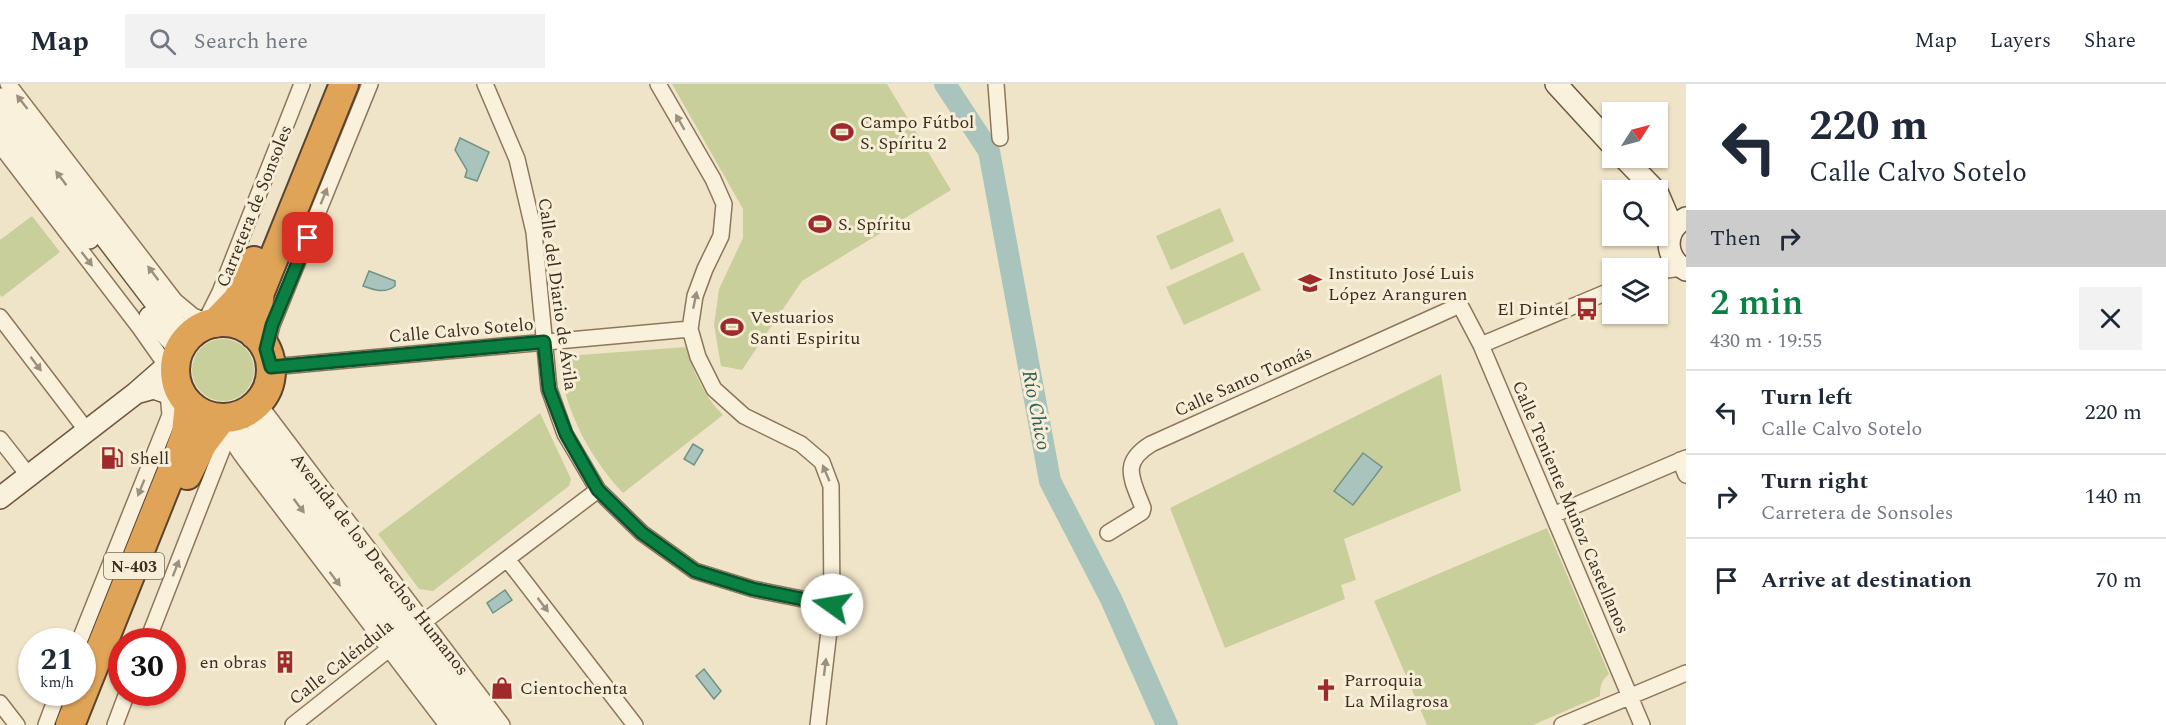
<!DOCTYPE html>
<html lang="en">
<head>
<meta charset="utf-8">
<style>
	:root { --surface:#fff; --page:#f2f2f3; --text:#1f2937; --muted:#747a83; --line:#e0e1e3; --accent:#0b8043 }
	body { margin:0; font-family:Spectral,serif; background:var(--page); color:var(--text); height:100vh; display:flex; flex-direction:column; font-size:22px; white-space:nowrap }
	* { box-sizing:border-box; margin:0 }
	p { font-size:20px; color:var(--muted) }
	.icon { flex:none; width:33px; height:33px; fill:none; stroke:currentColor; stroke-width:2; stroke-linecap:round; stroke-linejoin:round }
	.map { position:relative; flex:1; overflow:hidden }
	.panel { display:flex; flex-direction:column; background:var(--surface); width:480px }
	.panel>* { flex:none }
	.guide { background:#fff; color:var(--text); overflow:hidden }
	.needle { width:39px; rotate:54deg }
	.buttons { position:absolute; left:1602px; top:18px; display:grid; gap:12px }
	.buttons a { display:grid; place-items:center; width:66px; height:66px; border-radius:0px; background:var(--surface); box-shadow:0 2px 4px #0004; font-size:30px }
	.speed { position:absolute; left:18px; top:544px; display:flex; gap:12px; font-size:30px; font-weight:700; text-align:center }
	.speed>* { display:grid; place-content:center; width:78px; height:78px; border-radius:50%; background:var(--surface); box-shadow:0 2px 4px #0004; line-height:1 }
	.speed small { font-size:15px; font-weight:400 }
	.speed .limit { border:9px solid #d22; background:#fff; color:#111 }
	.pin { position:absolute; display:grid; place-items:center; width:51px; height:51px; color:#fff; margin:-26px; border-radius:12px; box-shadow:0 3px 9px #0006 }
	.me { position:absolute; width:66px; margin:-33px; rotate:283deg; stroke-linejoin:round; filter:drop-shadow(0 0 4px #0008) }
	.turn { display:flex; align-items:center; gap:21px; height:126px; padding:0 24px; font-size:27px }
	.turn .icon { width:78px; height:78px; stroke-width:2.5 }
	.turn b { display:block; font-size:42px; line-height:51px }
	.then { display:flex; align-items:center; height:57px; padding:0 24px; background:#0003; gap:12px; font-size:22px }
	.round { display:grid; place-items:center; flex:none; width:63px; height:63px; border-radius:0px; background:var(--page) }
	.head { display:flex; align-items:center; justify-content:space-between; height:102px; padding:0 24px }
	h1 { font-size:36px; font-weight:600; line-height:45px; color:var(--accent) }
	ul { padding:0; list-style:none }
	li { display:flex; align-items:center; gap:18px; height:84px; padding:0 24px; border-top:2px solid var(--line) }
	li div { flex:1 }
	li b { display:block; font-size:22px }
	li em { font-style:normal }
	header { display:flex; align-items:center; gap:36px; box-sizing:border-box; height:84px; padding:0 30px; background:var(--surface); border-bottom:2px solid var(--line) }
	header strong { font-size:28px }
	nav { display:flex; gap:33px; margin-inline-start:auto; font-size:21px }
	.search { width:420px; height:54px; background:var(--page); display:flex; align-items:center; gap:15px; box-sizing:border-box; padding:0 21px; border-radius:0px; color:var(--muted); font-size:22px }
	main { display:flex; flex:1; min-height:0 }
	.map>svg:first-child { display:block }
	.green { fill:#c9cf9b }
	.water { fill:#a9c4bc; stroke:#6f938a; stroke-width:1.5 }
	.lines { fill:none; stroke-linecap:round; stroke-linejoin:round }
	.river { stroke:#a9c4bc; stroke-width:22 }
	.street-casing { stroke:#8d765c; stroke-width:18 }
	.secondary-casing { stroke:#6f573f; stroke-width:24 }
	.highway-casing { stroke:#5b4430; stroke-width:32 }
	.street { stroke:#faf1dc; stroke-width:15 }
	.secondary { stroke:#faf1dc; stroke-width:21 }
	.highway { stroke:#e0a458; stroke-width:28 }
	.oneway { fill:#9c907e }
	.route-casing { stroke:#07532c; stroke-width:15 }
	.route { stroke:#0b8043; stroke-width:10 }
	.labels { text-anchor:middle; stroke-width:6; stroke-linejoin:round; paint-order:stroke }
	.shield { fill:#f7eed8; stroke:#756857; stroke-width:1.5 }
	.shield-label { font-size:16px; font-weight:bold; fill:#3d2e20 }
	.poi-label { font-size:18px; fill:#3d2e20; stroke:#f7eed8; text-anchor:start }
	.street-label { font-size:18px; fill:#3d2e20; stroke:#f7eed8 }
	.water-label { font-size:20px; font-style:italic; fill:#2f5d5a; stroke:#f7eed8 }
</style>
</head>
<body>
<header>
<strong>Map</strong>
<div class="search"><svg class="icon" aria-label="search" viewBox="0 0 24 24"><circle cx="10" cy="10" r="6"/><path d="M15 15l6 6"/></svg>Search here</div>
<nav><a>Map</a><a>Layers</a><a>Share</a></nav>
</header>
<main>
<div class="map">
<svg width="1686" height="641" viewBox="0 0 1686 641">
	<rect width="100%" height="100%" fill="#f0e4c8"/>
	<path class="green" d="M672,0H887L951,106L802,197L742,286L721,282L714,241L719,205L743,154V125Z
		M1220,124L1234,157L1171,186L1156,152Z
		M32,132L60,168L2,213L0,211V156Z
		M1243,168L1261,206L1184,241L1166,203Z
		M192 286a31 31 0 1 1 62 0a31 31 0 1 1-62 0Z
		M686,263C693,288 704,312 723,331L623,409C590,374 566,328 559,280L562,275L567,272Z
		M1441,290L1461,407L1344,455L1356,496L1341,501L1345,515L1225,564L1170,424Z
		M540,329L571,395L569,402L433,507L419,505L378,450Z
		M1547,444L1609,590C1601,597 1600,602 1600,612L1533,641H1427L1374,517Z"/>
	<path class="water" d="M460,54L489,68L477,97L465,93L467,86L455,66Z
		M369,187L395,197V202C385,210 374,206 363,202Z
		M693,360L703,366L694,381L684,375Z
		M1363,369L1382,383L1353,421L1334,407Z
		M505,506L512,516L493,529L487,519Z
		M704,585L721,607L714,615L696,592Z"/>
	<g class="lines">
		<path class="river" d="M945,0L989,67L1050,397L1111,515L1167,641"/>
		<g class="street-casing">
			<path id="street" d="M8,0L175,217L193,232L213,239
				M485,0L517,75L534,148L549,305L565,350L598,406L642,449L695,487L753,505L832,521
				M658,0L713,95L724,120L721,152L705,185L695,212L690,245L698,273L714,305L744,332L801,360L822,378L831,402L832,521L818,641
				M996,0L1000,54
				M0,61L140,244L166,281L174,286
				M1658,187L1683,184
				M0,233L87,347
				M206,236L220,208L302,0
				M1481,261L1612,206
				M266,265L272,241L370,0
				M271,283L690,245
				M258,319L502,641
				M228,343C231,360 245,375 255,389L447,641
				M0,355L29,392
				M1680,376L1686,391
				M1553,431L1686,374
				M1108,449L1142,428L1143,424C1132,395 1120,379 1151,360L1460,221L1481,261L1642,641
				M507,475L635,641
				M79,558L170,331L168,309
				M147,558L231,343
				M0,619L17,641
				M46,641L58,609
				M115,641L127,609
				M293,641L413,546L598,406
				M1562,641L1686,589"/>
		</g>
		<g class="secondary-casing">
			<path id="secondary" d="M1556,0L1612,61
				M0,15L162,227L178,243L193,249
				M0,41L89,154
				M1624,74L1655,106
				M1658,110L1673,145
				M1686,134C1663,146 1664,174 1686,186
				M150,233L180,265
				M136,309L154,304L168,309L180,308
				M249,326L279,371L485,641
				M224,334L268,380L466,641
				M0,414L136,309L176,274"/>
		</g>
		<g class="highway-casing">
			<path id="highway" d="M175 286a48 48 0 1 1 96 0a48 48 0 1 1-96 0Z
				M215,239L238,215L254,177
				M254,250L260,208L344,0
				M187,391L203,359L222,334
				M70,641L179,369L186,349L189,320"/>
		</g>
		<use href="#street" class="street"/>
		<use href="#secondary" class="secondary"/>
		<use href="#highway" class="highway"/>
	</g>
	<defs><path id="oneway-solid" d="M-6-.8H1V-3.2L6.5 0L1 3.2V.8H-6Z" transform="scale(1.5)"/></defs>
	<g class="oneway">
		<use href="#oneway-solid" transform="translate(22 18) rotate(-128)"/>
		<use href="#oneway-solid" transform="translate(680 38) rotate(-120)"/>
		<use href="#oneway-solid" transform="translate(61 94) rotate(-127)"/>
		<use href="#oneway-solid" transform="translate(324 112) rotate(-68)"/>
		<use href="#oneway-solid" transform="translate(87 175) rotate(52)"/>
		<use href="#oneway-solid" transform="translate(153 189) rotate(-127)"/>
		<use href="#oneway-solid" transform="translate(695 216) rotate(-78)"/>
		<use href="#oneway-solid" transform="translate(36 280) rotate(53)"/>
		<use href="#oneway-solid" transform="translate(826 389) rotate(-113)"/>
		<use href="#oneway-solid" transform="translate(141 404) rotate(112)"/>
		<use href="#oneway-solid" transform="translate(299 422) rotate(53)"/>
		<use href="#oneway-solid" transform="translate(176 484) rotate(-69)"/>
		<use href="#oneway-solid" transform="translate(335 495) rotate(53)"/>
		<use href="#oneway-solid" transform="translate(543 521) rotate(53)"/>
		<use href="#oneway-solid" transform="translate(825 583) rotate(-83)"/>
	</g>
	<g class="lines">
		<g class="route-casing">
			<path id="route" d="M308,154L272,241L266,265L271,283L544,258L549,305L566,350L598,406L642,449L695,487L753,505L832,521"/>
		</g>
		<use href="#route" class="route"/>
	</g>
	<defs>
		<g id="stadium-bare" transform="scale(1.8)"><path d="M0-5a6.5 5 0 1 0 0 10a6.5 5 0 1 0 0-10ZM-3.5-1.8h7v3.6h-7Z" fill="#9e2a2b" stroke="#f7eed8" stroke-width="2.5" paint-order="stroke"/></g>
		<g id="school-bare" transform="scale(1.8)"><path d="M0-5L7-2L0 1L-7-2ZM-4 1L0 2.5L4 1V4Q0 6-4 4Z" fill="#9e2a2b" stroke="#f7eed8" stroke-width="2.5" paint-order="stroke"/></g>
		<g id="bus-bare" transform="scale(1.8)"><path d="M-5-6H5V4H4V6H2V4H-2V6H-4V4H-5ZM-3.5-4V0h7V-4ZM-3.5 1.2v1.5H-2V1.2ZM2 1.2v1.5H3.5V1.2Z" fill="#9e2a2b" stroke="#f7eed8" stroke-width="2.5" paint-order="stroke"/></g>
		<g id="fuel-bare" transform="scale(1.8)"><path d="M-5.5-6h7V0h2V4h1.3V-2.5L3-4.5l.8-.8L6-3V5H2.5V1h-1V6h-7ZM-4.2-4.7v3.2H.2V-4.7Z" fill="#9e2a2b" stroke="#f7eed8" stroke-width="2.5" paint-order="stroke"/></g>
		<g id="building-bare" transform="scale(1.8)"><path d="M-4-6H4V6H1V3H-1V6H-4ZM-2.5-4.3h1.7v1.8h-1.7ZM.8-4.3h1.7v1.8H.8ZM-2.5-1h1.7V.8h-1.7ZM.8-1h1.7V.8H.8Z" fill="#9e2a2b" stroke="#f7eed8" stroke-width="2.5" paint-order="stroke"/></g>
		<g id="shop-bare" transform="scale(1.8)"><path d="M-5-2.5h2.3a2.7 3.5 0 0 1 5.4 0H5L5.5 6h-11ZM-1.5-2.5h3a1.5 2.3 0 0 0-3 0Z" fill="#9e2a2b" stroke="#f7eed8" stroke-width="2.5" paint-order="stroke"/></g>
		<g id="church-bare" transform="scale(1.8)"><path d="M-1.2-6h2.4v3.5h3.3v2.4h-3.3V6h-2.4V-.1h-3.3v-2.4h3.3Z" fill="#9e2a2b" stroke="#f7eed8" stroke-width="2.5" paint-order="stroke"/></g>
	</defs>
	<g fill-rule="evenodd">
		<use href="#stadium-bare" x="842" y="48"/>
		<use href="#stadium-bare" x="820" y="140"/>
		<use href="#school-bare" x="1310" y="199"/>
		<use href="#bus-bare" x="1587" y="225"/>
		<use href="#stadium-bare" x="732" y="243"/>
		<use href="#fuel-bare" x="112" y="374"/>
		<use href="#building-bare" x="285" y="578"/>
		<use href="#shop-bare" x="502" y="604"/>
		<use href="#church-bare" x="1326" y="606"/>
	</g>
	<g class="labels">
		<rect class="shield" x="104" y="469" width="60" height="26" rx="4.5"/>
		<g class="shield-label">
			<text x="134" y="488">N-403</text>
		</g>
		<g class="poi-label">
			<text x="860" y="44">Campo Fútbol<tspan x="860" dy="21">S. Spíritu 2</tspan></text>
			<text x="838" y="146">S. Spíritu</text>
			<text x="1328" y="195">Instituto José Luis<tspan x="1328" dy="21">López Aranguren</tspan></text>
			<text x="1569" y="231" text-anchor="end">El Dintel</text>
			<text x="750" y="239">Vestuarios<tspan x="750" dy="21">Santi Espiritu</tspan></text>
			<text x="130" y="380">Shell</text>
			<text x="267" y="584" text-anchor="end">en obras</text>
			<text x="1344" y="602">Parroquia<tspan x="1344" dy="21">La Milagrosa</tspan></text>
			<text x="520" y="610">Cientochenta</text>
		</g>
		<g class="street-label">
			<text transform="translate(254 122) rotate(-68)" y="6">Carretera de Sonsoles</text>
			<text transform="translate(558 210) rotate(82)" y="6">Calle del Diario de Ávila</text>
			<text transform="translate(461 246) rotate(-5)" y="6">Calle Calvo Sotelo</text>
			<text transform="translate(1243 297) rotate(-24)" y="6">Calle Santo Tomás</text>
			<text transform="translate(1571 423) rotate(67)" y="6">Calle Teniente Muñoz Castellanos</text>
			<text transform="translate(380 480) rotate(52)" y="6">Avenida de los Derechos Humanos</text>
			<text transform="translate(341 578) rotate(-38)" y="6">Calle Caléndula</text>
		</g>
		<g class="water-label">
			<text transform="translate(1037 326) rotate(79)" y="7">Río Chico</text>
		</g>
	</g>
</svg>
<div class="buttons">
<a><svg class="needle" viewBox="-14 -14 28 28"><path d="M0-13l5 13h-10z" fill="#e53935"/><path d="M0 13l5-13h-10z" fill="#747a83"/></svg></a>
<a><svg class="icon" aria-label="search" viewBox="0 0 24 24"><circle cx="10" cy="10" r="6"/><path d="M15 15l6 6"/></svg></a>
<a><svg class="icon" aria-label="layers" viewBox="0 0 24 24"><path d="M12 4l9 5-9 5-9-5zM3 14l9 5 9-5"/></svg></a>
</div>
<div class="speed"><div>21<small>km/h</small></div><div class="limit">30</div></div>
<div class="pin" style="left:308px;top:154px;background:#d93025"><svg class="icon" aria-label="arrive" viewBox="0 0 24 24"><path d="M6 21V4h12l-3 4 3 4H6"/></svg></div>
<svg class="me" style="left:832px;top:521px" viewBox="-20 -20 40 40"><circle r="19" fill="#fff"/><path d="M0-13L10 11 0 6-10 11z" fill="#0b8043"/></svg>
</div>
<section class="panel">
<div class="guide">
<div class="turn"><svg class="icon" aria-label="left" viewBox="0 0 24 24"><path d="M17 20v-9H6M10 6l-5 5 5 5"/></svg><div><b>220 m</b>Calle Calvo Sotelo</div></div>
<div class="then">Then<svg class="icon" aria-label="right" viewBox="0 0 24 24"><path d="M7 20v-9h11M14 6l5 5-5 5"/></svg></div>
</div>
<div class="head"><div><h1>2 min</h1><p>430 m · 19:55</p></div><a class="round"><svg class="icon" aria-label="close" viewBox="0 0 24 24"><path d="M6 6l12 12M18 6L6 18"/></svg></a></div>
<ul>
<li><svg class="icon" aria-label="left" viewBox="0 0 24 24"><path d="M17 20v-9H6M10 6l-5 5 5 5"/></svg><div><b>Turn left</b><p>Calle Calvo Sotelo</p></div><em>220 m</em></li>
<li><svg class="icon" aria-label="right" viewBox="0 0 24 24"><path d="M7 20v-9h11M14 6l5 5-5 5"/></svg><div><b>Turn right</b><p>Carretera de Sonsoles</p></div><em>140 m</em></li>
<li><svg class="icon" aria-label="arrive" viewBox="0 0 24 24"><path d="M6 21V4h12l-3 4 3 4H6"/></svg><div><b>Arrive at destination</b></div><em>70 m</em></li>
</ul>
</section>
</main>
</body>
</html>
